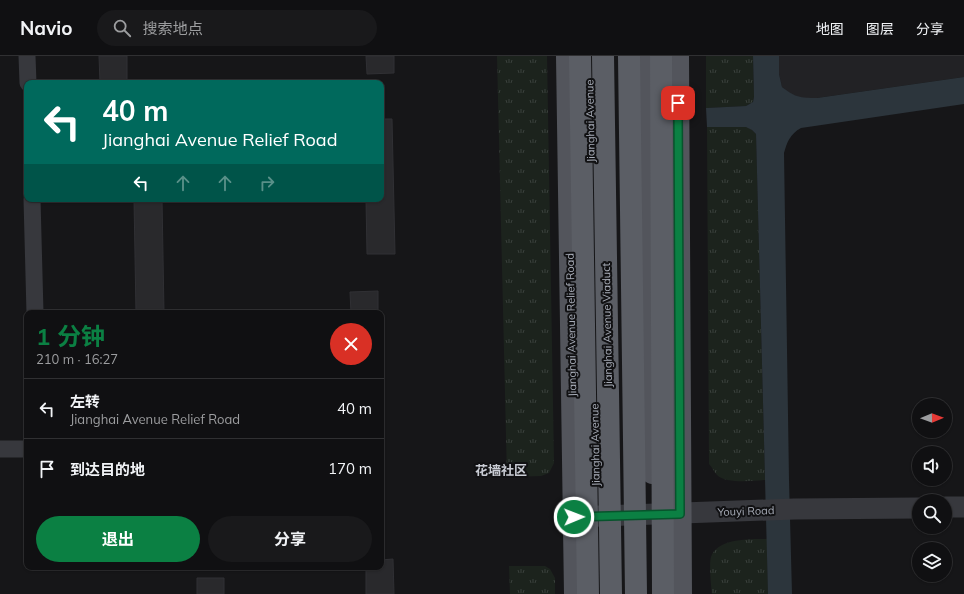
<!DOCTYPE html>
<html lang="zh">
<head>
<meta charset="utf-8">
<style>
	:root { --surface:#101012; --page:#19191b; --text:#f1f3f6; --muted:#9c9d9f; --line:#303032; --accent:#0b8043 }
	body { margin:0; font-family:Mulish,"Noto Sans SC",sans-serif; background:var(--page); color:var(--text); height:100vh; display:flex; flex-direction:column; font-size:15px; white-space:nowrap }
	* { box-sizing:border-box; margin:0 }
	p { font-size:13px; color:var(--muted) }
	.icon { flex:none; width:22px; height:22px; fill:none; stroke:currentColor; stroke-width:2; stroke-linecap:round; stroke-linejoin:round }
	.map { position:relative; flex:1; overflow:hidden }
	.sheet { position:absolute; left:24px; top:254px; width:360px; height:260px; display:flex; flex-direction:column; background:var(--surface); border-radius:8px; box-shadow:0 1px 3px #0004,0 0 0 1px var(--line) }
	.sheet>* { flex:none }
	.top-card { position:absolute; left:24px; top:24px; width:360px; height:122px; border-radius:8px; box-shadow:0 1px 3px #0004,0 0 0 1px var(--line); background:#00695c; color:#fff; overflow:hidden }
	.needle { width:26px; rotate:89deg }
	.tools { position:absolute; left:912px; top:342px; display:grid; gap:8px }
	.tools a { display:grid; place-items:center; width:40px; height:40px; border-radius:50%; background:var(--surface); box-shadow:0 1px 3px #0004,0 0 0 1px var(--line); font-size:20px }
	.pin { position:absolute; display:grid; place-items:center; width:34px; height:34px; color:#fff; margin:-17px; border-radius:8px; box-shadow:0 2px 6px #0006 }
	.me { position:absolute; width:44px; margin:-22px; rotate:89deg; stroke-linejoin:round; filter:drop-shadow(0 0 3px #0008) }
	.turn { display:flex; align-items:center; gap:14px; height:84px; padding:0 12px; font-size:18px }
	.turn .icon { width:52px; height:52px; stroke-width:2.5 }
	.turn b { display:block; font-size:28px; line-height:34px }
	.lanes { display:flex; align-items:center; height:38px; padding:0 12px; background:#0003; justify-content:center; gap:20px; direction:ltr }
	.lanes .off { opacity:.35 }
	.round { display:grid; place-items:center; flex:none; width:42px; height:42px; border-radius:21px; background:var(--page) }
	.head { display:flex; align-items:center; justify-content:space-between; height:68px; padding:0 12px }
	h1 { font-size:24px; font-weight:700; line-height:30px; color:var(--accent) }
	.cta { display:flex; gap:8px; margin-top:auto; padding:8px 12px }
	.cta a { flex:1; height:46px; border-radius:24px; background:var(--accent); color:#fff; font-size:16px; font-weight:700; line-height:46px; text-align:center }
	.cta a+a { background:var(--page); color:var(--text) }
	ul { padding:0; list-style:none }
	li { display:flex; align-items:center; gap:12px; height:60px; padding:0 12px; border-top:1px solid var(--line) }
	li div { flex:1 }
	li b { display:block; font-size:15px }
	li em { font-style:normal }
	header { display:flex; align-items:center; gap:24px; box-sizing:border-box; height:56px; padding:0 20px; background:var(--surface); border-bottom:1px solid var(--line) }
	header strong { font-size:19px }
	nav { display:flex; gap:22px; margin-inline-start:auto; font-size:14px }
	.search { width:280px; height:36px; background:var(--page); display:flex; align-items:center; gap:10px; box-sizing:border-box; padding:0 14px; border-radius:22px; color:var(--muted); font-size:15px }
	.map>svg:first-child { display:block }
	.built { fill:#222225 }
	.grass { fill:url(#grass-tufts) }
	.water { fill:#2c353c }
	.building { fill:#29292c; stroke:#303034 }
	.lines { fill:none; stroke-linecap:round; stroke-linejoin:round }
	.minor { stroke:#37383d; stroke-width:17 }
	.tertiary { stroke:#37383d; stroke-width:21 }
	.primary { stroke:#53555c; stroke-width:22 }
	.trunk-bridge { stroke:#5b5e65; stroke-width:22 }
	.route-casing { stroke:#07532c; stroke-width:10 }
	.route { stroke:#0b8043; stroke-width:7 }
	.labels { text-anchor:middle; stroke-width:4; stroke-linejoin:round; paint-order:stroke }
	.street-label { font-size:11px; fill:#a8adb8; stroke:#111113 }
	.quarter-label { font-size:13px; font-weight:bold; fill:#c9ccd4; stroke:#111113 }
</style>
</head>
<body>
<header>
<strong>Navio</strong>
<div class="search"><svg class="icon" aria-label="search" viewBox="0 0 24 24"><circle cx="10" cy="10" r="6"/><path d="M15 15l6 6"/></svg>搜索地点</div>
<nav><a>地图</a><a>图层</a><a>分享</a></nav>
</header>
<div class="map">
<svg width="964" height="538" viewBox="0 0 964 538">
	<defs>
		<pattern id="grass-tufts" width="24" height="20" patternUnits="userSpaceOnUse"><rect width="24" height="20" fill="#1c231d"/><path d="M3 7l-1-3M5 7V3M7 7l1-3M15 17l-1-3M17 17v-4M19 17l1-3" fill="none" stroke="#3a403c"/></pattern>
	</defs>
	<rect width="100%" height="100%" fill="#161618"/>
	<path class="built" d="M779,0H964V21L817,42H801L791,38L782,31L779,18Z"/>
	<path class="grass" d="M497,0H547L554,407L549,417L541,420L507,421Z
		M706,0H753L754,41L753,46L746,50L706,52Z
		M746,70L752,74L756,78L765,424C753,425 726,428 717,419C714,416 712,411 709,408L707,71Z
		M767,483L768,538H712C711,529 709,508 711,501C717,482 751,483 767,483Z
		M509,510H545L550,513L555,522V538H510Z"/>
	<path class="water" d="M753,0H779V18L782,31C795,41 800,42 817,42L964,21V48L801,72C790,78 787,86 784,97L789,424L792,538H768L756,78L752,74L746,71H707L706,52L746,50L753,46L754,41Z"/>
	<path class="building" d="M99,0H127V27H100Z
		M366,0H394V17L367,18Z
		M381,63H392L395,198H367L366,143H381Z
		M134,143H162L164,257H136Z
		M378,235V257H351L350,236Z
		M393,503L394,538H366V511H381V504Z
		M197,522H224V538H197Z"/>
	<g class="lines">
		<path class="minor" d="M27,0L28,27
			M32,143L35,257
			M0,393H27"/>
		<path class="tertiary" d="M945,451H964
			M574,461L794,453L919,452"/>
		<path class="primary" d="M567,0L575,538
			M647,0L652,417
			M678,0L681,538"/>
		<path class="trunk-bridge" d="M580,0L588,538
			M603,0L611,538
			M629,0L636,538
			M661,0L663,538"/>
	</g>
	<g class="lines">
		<g class="route-casing">
			<path id="route" d="M574,461L680,458L678,47"/>
		</g>
		<use href="#route" class="route"/>
	</g>
	<g class="labels">
		<g class="street-label">
			<text transform="translate(590 65) rotate(-91)" y="4">Jianghai Avenue</text>
			<text transform="translate(571 269) rotate(-91)" y="4">Jianghai Avenue Relief Road</text>
			<text transform="translate(607 269) rotate(-91)" y="4">Jianghai Avenue Viaduct</text>
			<text transform="translate(595 389) rotate(-91)" y="4">Jianghai Avenue</text>
			<text transform="translate(746 455) rotate(-2)" y="4">Youyi Road</text>
		</g>
		<g class="quarter-label">
			<text x="501" y="419">花墙社区</text>
		</g>
	</g>
</svg>
<div class="tools">
<a><svg class="needle" viewBox="-14 -14 28 28"><path d="M0-13l5 13h-10z" fill="#e53935"/><path d="M0 13l5-13h-10z" fill="#9c9d9f"/></svg></a>
<a><svg class="icon" aria-label="sound" viewBox="0 0 24 24"><path d="M4 9h4l5-4v14l-5-4H4zM17 9q2 3 0 6"/></svg></a>
<a><svg class="icon" aria-label="search" viewBox="0 0 24 24"><circle cx="10" cy="10" r="6"/><path d="M15 15l6 6"/></svg></a>
<a><svg class="icon" aria-label="layers" viewBox="0 0 24 24"><path d="M12 4l9 5-9 5-9-5zM3 14l9 5 9-5"/></svg></a>
</div>
<div class="pin" style="left:678px;top:47px;background:#d93025"><svg class="icon" aria-label="arrive" viewBox="0 0 24 24"><path d="M6 21V4h12l-3 4 3 4H6"/></svg></div>
<svg class="me" style="left:574px;top:461px" viewBox="-20 -20 40 40"><circle r="17" fill="#0b8043" stroke="#fff" stroke-width="3"/><path d="M0-11L8 9 0 5-8 9z" fill="#fff"/></svg>
<div class="top-card">
<div class="turn"><svg class="icon" aria-label="left" viewBox="0 0 24 24"><path d="M17 20v-9H6M10 6l-5 5 5 5"/></svg><div><b>40 m</b>Jianghai Avenue Relief Road</div></div>
<div class="lanes"><svg class="icon" aria-label="left" viewBox="0 0 24 24"><path d="M17 20v-9H6M10 6l-5 5 5 5"/></svg><svg class="icon off" aria-label="ahead" viewBox="0 0 24 24"><path d="M12 20V5M6 11l6-6 6 6"/></svg><svg class="icon off" aria-label="ahead" viewBox="0 0 24 24"><path d="M12 20V5M6 11l6-6 6 6"/></svg><svg class="icon off" aria-label="right" viewBox="0 0 24 24"><path d="M7 20v-9h11M14 6l5 5-5 5"/></svg></div>
</div>
<section class="sheet">
<div class="head"><div><h1>1 分钟</h1><p>210 m · 16:27</p></div><a class="round" style="background:#d93025;color:#fff"><svg class="icon" aria-label="close" viewBox="0 0 24 24"><path d="M6 6l12 12M18 6L6 18"/></svg></a></div>
<ul>
<li><svg class="icon" aria-label="left" viewBox="0 0 24 24"><path d="M17 20v-9H6M10 6l-5 5 5 5"/></svg><div><b>左转</b><p>Jianghai Avenue Relief Road</p></div><em>40 m</em></li>
<li><svg class="icon" aria-label="arrive" viewBox="0 0 24 24"><path d="M6 21V4h12l-3 4 3 4H6"/></svg><div><b>到达目的地</b></div><em>170 m</em></li>
</ul>
<div class="cta"><a>退出</a><a>分享</a></div>
</section>
</div>
</body>
</html>
